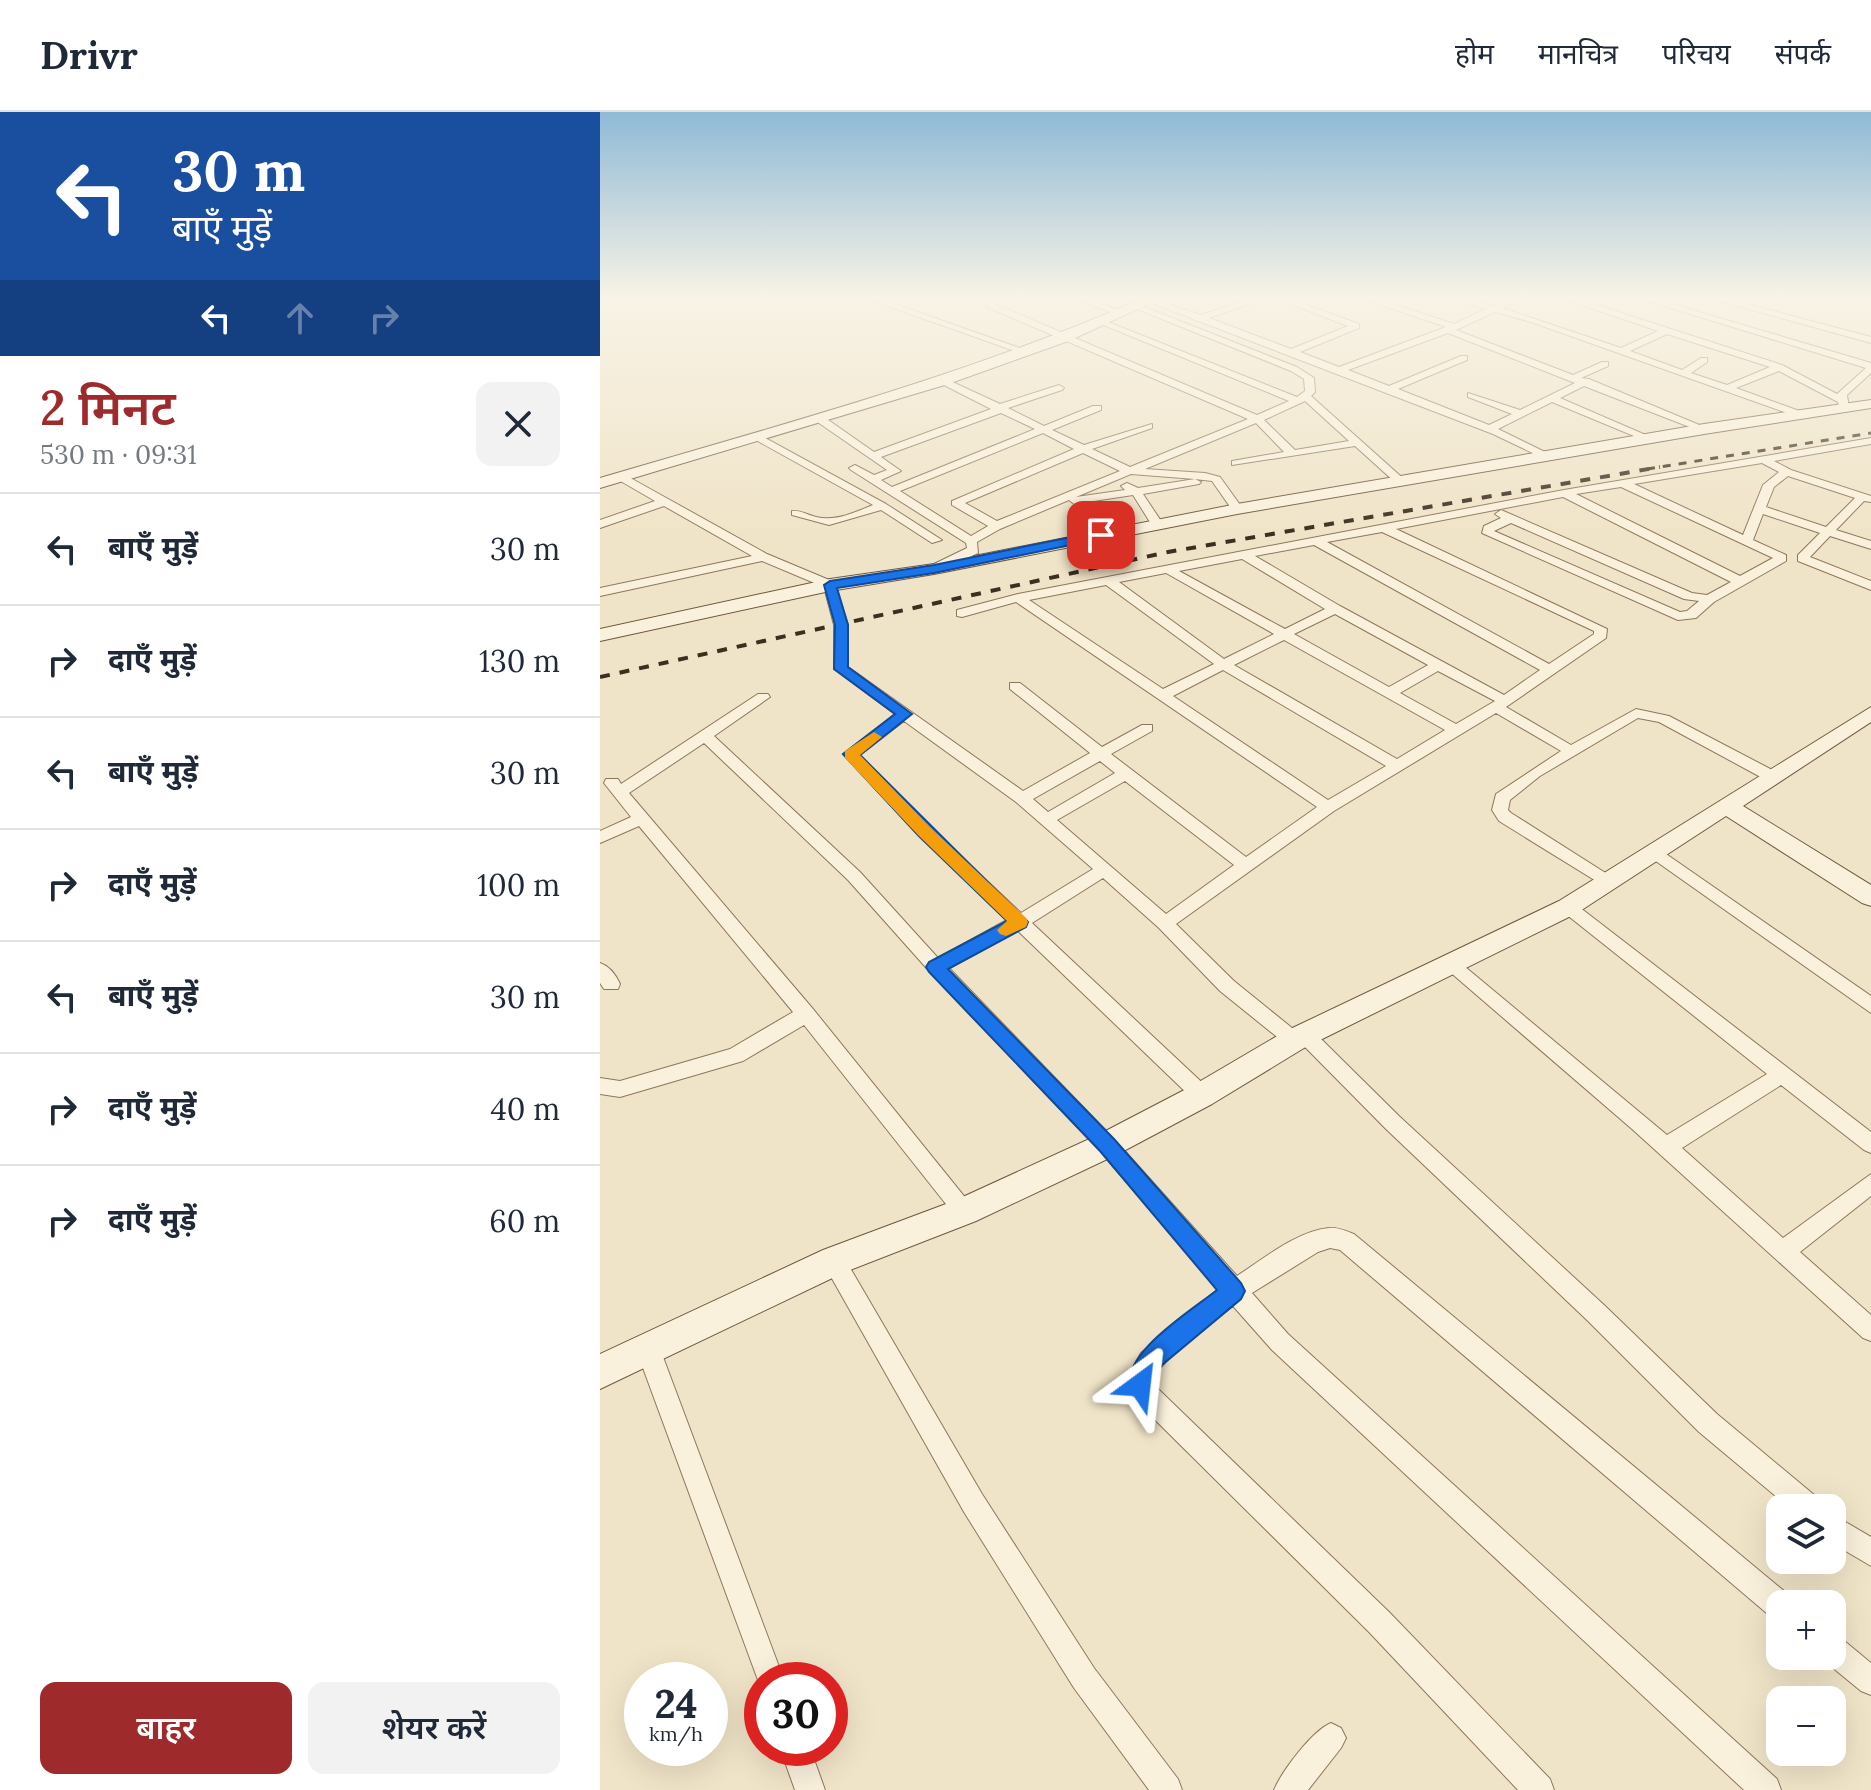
<!DOCTYPE html>
<html lang="hi">
<head>
<meta charset="utf-8">
<style>
	:root { --surface:#fff; --page:#f2f2f3; --text:#1f2937; --muted:#747a83; --line:#e0e1e3; --accent:#9e2a2b }
	body { margin:0; font-family:Lora,"Noto Sans Devanagari",serif; background:var(--page); color:var(--text); height:100vh; display:flex; flex-direction:column; font-size:30px; white-space:nowrap }
	* { box-sizing:border-box; margin:0 }
	p { font-size:26px; color:var(--muted) }
	.icon { flex:none; width:44px; height:44px; fill:none; stroke:currentColor; stroke-width:2; stroke-linecap:round; stroke-linejoin:round }
	.map { position:relative; flex:1; overflow:hidden }
	.side { display:flex; flex-direction:column; background:var(--surface); width:600px }
	.side>* { flex:none }
	.guide { background:#1a4fa0; color:#fff; overflow:hidden }
	.tools { position:absolute; left:1166px; top:1382px; display:grid; gap:16px }
	.tools a { display:grid; place-items:center; width:80px; height:80px; border-radius:16px; background:var(--surface); box-shadow:0 8px 32px #0002; font-size:40px }
	.speed { position:absolute; left:24px; top:1550px; display:flex; gap:16px; font-size:40px; font-weight:700; text-align:center }
	.speed>* { display:grid; place-content:center; width:104px; height:104px; border-radius:50%; background:var(--surface); box-shadow:0 8px 32px #0002; line-height:1 }
	.speed small { font-size:20px; font-weight:400 }
	.speed .limit { border:12px solid #d22; background:#fff; color:#111 }
	.pin { position:absolute; display:grid; place-items:center; width:68px; height:68px; color:#fff; margin:-34px; border-radius:16px; box-shadow:0 4px 12px #0006 }
	.me { position:absolute; width:88px; margin:-44px; rotate:30deg; stroke-linejoin:round; filter:drop-shadow(0 0 6px #0008) }
	.turn { display:flex; align-items:center; gap:28px; height:168px; padding:0 40px; font-size:36px }
	.turn .icon { width:104px; height:104px; stroke-width:2.5 }
	.turn b { display:block; font-size:56px; line-height:68px }
	.lanes { display:flex; align-items:center; height:76px; padding:0 40px; background:#0003; justify-content:center; gap:40px; direction:ltr }
	.lanes .off { opacity:.35 }
	.round { display:grid; place-items:center; flex:none; width:84px; height:84px; border-radius:16px; background:var(--page) }
	.headline { display:flex; align-items:center; justify-content:space-between; height:136px; padding:0 40px }
	h1 { font-size:48px; font-weight:600; line-height:60px; color:var(--accent) }
	.action { display:flex; gap:16px; margin-top:auto; padding:16px 40px }
	.action a { flex:1; height:92px; border-radius:16px; background:var(--accent); color:#fff; font-size:32px; font-weight:600; line-height:92px; text-align:center }
	.action a+a { background:var(--page); color:var(--text) }
	ul { padding:0; list-style:none }
	li { display:flex; align-items:center; gap:24px; height:112px; padding:0 40px; border-top:2px solid var(--line) }
	li div { flex:1 }
	li b { display:block; font-size:30px }
	li em { font-style:normal }
	header { display:flex; align-items:center; gap:48px; box-sizing:border-box; height:112px; padding:0 40px; background:var(--surface); border-bottom:2px solid var(--line) }
	header strong { font-size:38px }
	nav { display:flex; gap:44px; margin-inline-start:auto; font-size:28px }
	main { display:flex; flex:1; min-height:0 }
	.map>svg:first-child { display:block }
	.lines { fill:none; stroke-linecap:round; stroke-linejoin:round }
	.street-casing { stroke:#8d765c; stroke-width:2 }
	.secondary-casing { stroke:#6f573f; stroke-width:2 }
	.street { fill:#faf1dc; fill-rule:evenodd }
	.secondary { fill:#faf1dc; fill-rule:evenodd }
	.rail-far1 { stroke:#3d2e20; stroke-width:3; stroke-dasharray:8 8; stroke-linecap:butt }
	.rail { stroke:#3d2e20; stroke-width:4; stroke-dasharray:10 10; stroke-linecap:butt }
	.route { fill:#1a73e8; stroke:#114b97; stroke-width:2 }
	.slow { fill:#f59e0b }
</style>
</head>
<body>
<header>
<strong>Drivr</strong>
<nav><a>होम</a><a>मानचित्र</a><a>परिचय</a><a>संपर्क</a></nav>
</header>
<main>
<section class="side">
<div class="guide">
<div class="turn"><svg class="icon" aria-label="left" viewBox="0 0 24 24"><path d="M17 20v-9H6M10 6l-5 5 5 5"/></svg><div><b>30 m</b>बाएँ मुड़ें</div></div>
<div class="lanes"><svg class="icon" aria-label="left" viewBox="0 0 24 24"><path d="M17 20v-9H6M10 6l-5 5 5 5"/></svg><svg class="icon off" aria-label="ahead" viewBox="0 0 24 24"><path d="M12 20V5M6 11l6-6 6 6"/></svg><svg class="icon off" aria-label="right" viewBox="0 0 24 24"><path d="M7 20v-9h11M14 6l5 5-5 5"/></svg></div>
</div>
<div class="headline"><div><h1>2 मिनट</h1><p>530 m · 09:31</p></div><a class="round"><svg class="icon" aria-label="close" viewBox="0 0 24 24"><path d="M6 6l12 12M18 6L6 18"/></svg></a></div>
<ul>
<li><svg class="icon" aria-label="left" viewBox="0 0 24 24"><path d="M17 20v-9H6M10 6l-5 5 5 5"/></svg><div><b>बाएँ मुड़ें</b></div><em>30 m</em></li>
<li><svg class="icon" aria-label="right" viewBox="0 0 24 24"><path d="M7 20v-9h11M14 6l5 5-5 5"/></svg><div><b>दाएँ मुड़ें</b></div><em>130 m</em></li>
<li><svg class="icon" aria-label="left" viewBox="0 0 24 24"><path d="M17 20v-9H6M10 6l-5 5 5 5"/></svg><div><b>बाएँ मुड़ें</b></div><em>30 m</em></li>
<li><svg class="icon" aria-label="right" viewBox="0 0 24 24"><path d="M7 20v-9h11M14 6l5 5-5 5"/></svg><div><b>दाएँ मुड़ें</b></div><em>100 m</em></li>
<li><svg class="icon" aria-label="left" viewBox="0 0 24 24"><path d="M17 20v-9H6M10 6l-5 5 5 5"/></svg><div><b>बाएँ मुड़ें</b></div><em>30 m</em></li>
<li><svg class="icon" aria-label="right" viewBox="0 0 24 24"><path d="M7 20v-9h11M14 6l5 5-5 5"/></svg><div><b>दाएँ मुड़ें</b></div><em>40 m</em></li>
<li><svg class="icon" aria-label="right" viewBox="0 0 24 24"><path d="M7 20v-9h11M14 6l5 5-5 5"/></svg><div><b>दाएँ मुड़ें</b></div><em>60 m</em></li>
</ul>
<div class="action"><a>बाहर</a><a>शेयर करें</a></div>
</section>
<div class="map">
<svg width="1271" height="1678" viewBox="0 0 1271 1678">
	<rect width="100%" height="100%" fill="#f0e4c8"/>
	<g class="lines">
		<g class="street-casing">
			<path id="street" d="M265,186H278L431,240L423,242Z
				M473,186H486L526,201L519,203Z
				M549,186L601,203L653,186H666L609,206L691,237L748,214L675,186H688L759,212V216L700,240L739,255L846,215L760,186H774L854,212L886,197L851,186H866L893,194L909,186H921L902,196L1021,236L1058,219L961,186H975L1182,253L1237,282L1266,256L1038,186H1052L1271,251V261L1247,283L1249,296L1244,299L1239,296L1238,290L1179,259L1136,276L1205,301V305L1201,306L931,210L895,200L856,218L973,263L1002,250H1008V254L981,266L989,267L1109,317L1100,319L984,274L960,286L1055,327L1046,329L952,290L898,317L947,341L948,343L943,346L893,322L549,190ZM848,221L975,271L920,298L868,281V285L912,302L889,313L798,277L867,248V244H861L789,274L748,258ZM1067,222L1170,255L1127,273L1091,261L1107,250V246H1101L1082,258L1030,239Z
				M1109,186H1124L1271,225V231Z
				M390,190L657,303L689,289L496,210L503,208L697,285L705,279L704,267L691,259L532,195L539,193L697,255L714,266L715,280L711,284L806,369L796,371L755,334L632,353V349L684,340L656,311L545,357L605,361L620,365L643,397L641,399H633L612,369L595,367L601,370L599,372L543,382L563,412L557,416L553,415L533,383L474,392L469,388L400,417L377,430L378,441L340,459H332V453L367,436L366,431L251,358L249,356L255,353L274,363L287,358L216,309V305H224L274,340L391,297L340,271V267H346L400,292L459,273L464,276L462,278L408,296L444,314L493,294H501V298L452,318L484,333L552,312V316L492,337L530,355L648,307L387,195ZM705,289L749,329L695,338L664,308ZM401,301L435,317L292,375L281,368L301,359L281,345ZM443,321L474,337L352,389V393L388,414L371,424L300,379ZM483,341L520,359L397,409L365,391ZM531,362L595,367L538,376L527,371L521,374L525,378L476,385Z
				M158,322L286,392L342,428L332,431L281,398L229,413L192,403V399C201,398 207,403 216,405C236,410 255,400 273,393L154,327L153,325Z
				M1271,326V332L1174,349L1191,358L1271,384V390L1264,389L1236,418L1271,429V437L1230,424L1210,445L1271,469V478L1198,449V443L1220,421L1163,402L1153,428L1186,443V449L1114,490L1096,506L1078,508L882,421L884,414L901,406L895,402L901,398L1092,481L1107,483L1131,470L963,385L796,417L1007,517L1006,526L906,595L971,633L1036,597L1069,604L1178,661L1181,665L1178,669H1168L1059,610L1038,606L940,664L910,688L908,698L911,701L1015,767L1018,771L1015,775L1009,777L899,709L892,698L896,682L961,639L896,601L734,699L576,812L634,869L697,920L705,915L712,918L800,1005L1004,1193L1117,1302L1219,1387L1223,1396H1190L1099,1320L988,1209L786,1017L702,932L694,936L687,933L620,879L559,816L503,766L432,811L609,977L612,983L609,989L602,991L595,989L418,819L349,856L514,1027L637,1164C663,1147 697,1119 729,1116C737,1115 746,1119 754,1122L1190,1484L1193,1492H1180V1508L1170,1504L740,1138L730,1136L718,1140L652,1181L688,1222L1177,1667L1181,1678H1144L672,1238L633,1194C605,1215 572,1237 552,1267L553,1272L789,1500L950,1667L954,1678H918L769,1520L536,1289L528,1266L541,1241L619,1177L500,1039L330,860L248,768L104,631L29,681L213,897L376,1099L373,1106L365,1109L357,1106L204,913L143,949L20,985L0,982V966L20,969L130,937L193,900L39,714L0,731V719L31,705L4,671L6,667H18L21,672L158,582H168L170,585L114,624L260,760L338,846L407,808L319,724L243,642L295,602L234,557V513L224,475L162,449L0,484V476L152,444L64,394L0,416V408L55,389L17,367V363H25L167,442L234,470L248,513V555L423,679L490,641L410,577V571H420L502,635L542,613H552V619L511,642L646,745L717,695L416,490L362,505L357,504V498L418,482L964,378ZM1162,351L1179,360L1163,373L1143,423L1034,372ZM1188,364L1255,386L1226,415L1166,395L1174,375ZM1021,375L1173,446L1140,464L976,382ZM911,411L1084,487L1099,489L1087,499L1080,500L894,419ZM782,420L994,519V522L949,552L727,430ZM714,433L940,558L904,583L740,494L655,444ZM642,447L725,497L685,517L579,459ZM566,461L674,522L624,547L519,470ZM506,473L614,552L563,577L429,488ZM735,502L828,553L789,575L694,522ZM684,528L845,618L797,647L634,553ZM623,558L786,654L728,688L573,584ZM838,559L895,589L856,612L800,581ZM304,609L416,690L493,757L421,801L331,716L260,643ZM500,649L515,661L448,700L433,687ZM525,669L634,753L566,802L457,708Z
				M1056,735L1271,884V901L1050,745L1048,741L1050,737Z
				M968,789L974,791L1271,1020V1041L1264,1038L1181,973L1082,1036L1183,1126L1271,1062V1084L1200,1140L1271,1203V1229L1263,1226L1032,1017L843,854L846,849H858L1067,1023L1167,962L962,799L959,795Z
				M0,851C9,854 16,863 20,872L18,877H4L0,871Z
				M234,1139L242,1142L382,1382L494,1556L578,1667L582,1678H549L474,1576L364,1400L226,1156L223,1149L226,1142Z
				M48,1225L56,1229L60,1237L184,1568H162V1579L36,1237L40,1229Z
				M1232,1402L1271,1425V1454L1232,1431Z
				M1232,1523L1242,1527L1271,1551V1583L1261,1579L1222,1547L1221,1544H1232Z
				M731,1611L741,1616L746,1626L741,1636L708,1678H674C682,1659 712,1619 731,1611Z
				M180,1636H210L225,1678H195Z"/>
		</g>
		<g class="secondary-casing">
			<path id="secondary" d="M544,186H561L471,228L348,272L0,376V366C184,312 368,263 544,186Z
				M1271,288V296L1104,322L637,402L334,462L230,479L0,529V517L230,467L334,452L637,392L1104,312Z
				M1271,595V610L1143,694L1271,773V794L1262,791L1126,704L977,801L704,936L612,992L518,1042L376,1109L245,1160L0,1277V1242L223,1138L354,1089L496,1024L592,974L684,920L959,789Z"/>
		</g>
		<use href="#street" class="street"/>
		<use href="#secondary" class="secondary"/>
		<path class="rail-far1" d="M1047,357L1271,321"/>
		<path class="rail" d="M0,565L568,440L1060,355"/>
	</g>
	<linearGradient id="sky" x2="0" y2="1"><stop stop-color="#8fbad6"/><stop offset="0.44" stop-color="#f8f3e6"/><stop offset="1" stop-color="#f8f3e6" stop-opacity="0"/></linearGradient>
	<rect width="1271" height="421" fill="url(#sky)"/>
	<path class="route" d="M501,419L505,420V426L334,461L237,476L248,513V555L312,602L260,643L428,810L426,815L348,857L514,1027L641,1171L645,1179L641,1187L562,1253L553,1266L549,1281L540,1285L531,1281C516,1244 591,1199 617,1178L500,1039L329,860L326,855L329,850L407,809L319,724L243,642L295,602L234,557L235,513L224,473L230,469L334,453Z"/>
	<path class="slow" d="M274,620L282,625L260,643L331,716L426,806L428,810L426,815L406,824L400,822L397,818L407,809L319,724L245,646V639Z"/>
</svg>
<div class="tools">
<a><svg class="icon" aria-label="layers" viewBox="0 0 24 24"><path d="M12 4l9 5-9 5-9-5zM3 14l9 5 9-5"/></svg></a>
<a>+</a>
<a>−</a>
</div>
<div class="speed"><div>24<small>km/h</small></div><div class="limit">30</div></div>
<div class="pin" style="left:501px;top:423px;background:#d93025"><svg class="icon" aria-label="arrive" viewBox="0 0 24 24"><path d="M6 21V4h12l-3 4 3 4H6"/></svg></div>
<svg class="me" style="left:540px;top:1273px" viewBox="-20 -20 40 40"><path d="M0-17L14 15 0 8-14 15z" fill="#1a73e8" stroke="#fff" stroke-width="4"/></svg>
</div>
</main>
</body>
</html>
